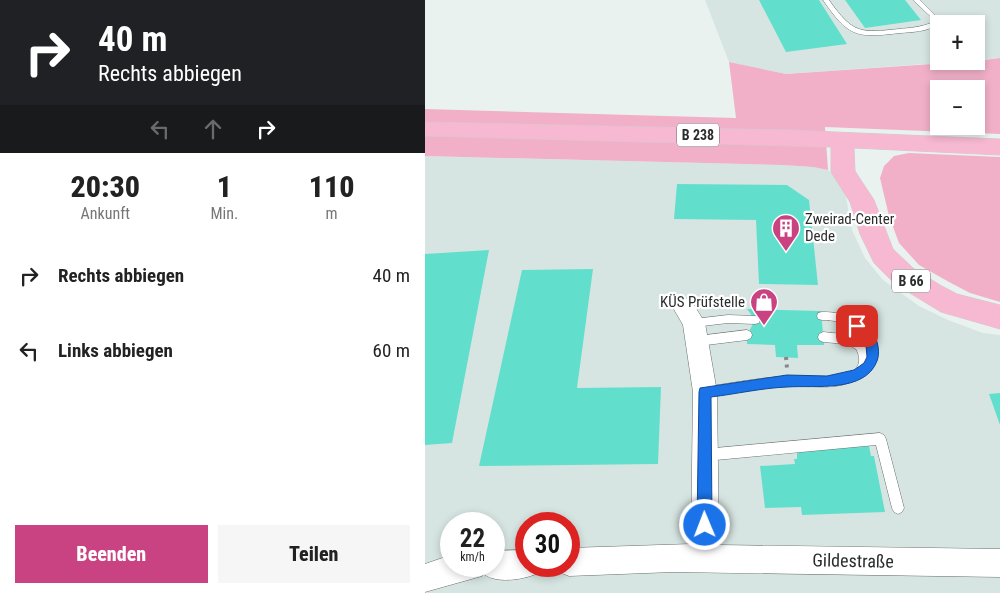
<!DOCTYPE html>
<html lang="de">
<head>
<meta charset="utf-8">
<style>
	:root { --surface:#fff; --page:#f6f6f6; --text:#222; --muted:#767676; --accent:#c94281 }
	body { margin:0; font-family:"Roboto Condensed",sans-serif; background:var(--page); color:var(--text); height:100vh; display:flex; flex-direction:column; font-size:19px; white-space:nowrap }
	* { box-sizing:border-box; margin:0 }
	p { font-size:16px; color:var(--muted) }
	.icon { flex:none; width:28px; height:28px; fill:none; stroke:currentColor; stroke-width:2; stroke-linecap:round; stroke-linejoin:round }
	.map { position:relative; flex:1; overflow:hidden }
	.side { display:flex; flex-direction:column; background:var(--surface); width:425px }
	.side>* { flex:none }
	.top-card { background:#202124; color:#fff; overflow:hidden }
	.fabs { position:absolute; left:505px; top:15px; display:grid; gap:10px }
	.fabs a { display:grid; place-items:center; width:55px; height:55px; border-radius:0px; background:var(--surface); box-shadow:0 2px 8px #0003; font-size:25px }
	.speed { position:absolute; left:15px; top:512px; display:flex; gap:10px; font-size:25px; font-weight:700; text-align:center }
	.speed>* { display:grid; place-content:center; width:65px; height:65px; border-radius:50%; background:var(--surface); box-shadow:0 2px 8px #0003; line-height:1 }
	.speed small { font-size:12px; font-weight:400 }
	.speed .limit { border:8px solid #d22; background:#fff; color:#111 }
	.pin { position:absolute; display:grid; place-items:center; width:42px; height:42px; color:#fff; margin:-21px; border-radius:10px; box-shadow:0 2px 8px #0006 }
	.me { position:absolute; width:55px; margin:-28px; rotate:359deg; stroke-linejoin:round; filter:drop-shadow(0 0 4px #0008) }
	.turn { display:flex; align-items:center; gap:18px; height:105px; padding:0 15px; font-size:22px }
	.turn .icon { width:65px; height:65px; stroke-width:2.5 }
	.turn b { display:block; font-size:35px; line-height:42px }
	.lanes { display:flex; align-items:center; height:48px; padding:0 15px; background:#0003; justify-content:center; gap:25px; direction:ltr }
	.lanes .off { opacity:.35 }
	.eta { display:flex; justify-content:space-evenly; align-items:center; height:85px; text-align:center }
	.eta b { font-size:30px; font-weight:800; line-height:35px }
	.primary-button { display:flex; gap:10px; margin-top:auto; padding:10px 15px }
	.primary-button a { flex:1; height:58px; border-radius:0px; background:var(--accent); color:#fff; font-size:20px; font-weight:800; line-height:58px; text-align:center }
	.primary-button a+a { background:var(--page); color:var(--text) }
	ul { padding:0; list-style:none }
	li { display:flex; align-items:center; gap:15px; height:75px; padding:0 15px }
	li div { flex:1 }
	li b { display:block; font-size:19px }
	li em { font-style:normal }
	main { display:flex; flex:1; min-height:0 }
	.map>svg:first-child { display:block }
	.built { fill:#d6e5e2; fill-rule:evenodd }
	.green { fill:#f1b0c8; fill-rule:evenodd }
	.building { fill:#62dfcc }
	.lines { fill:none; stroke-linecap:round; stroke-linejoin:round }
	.lane-casing { stroke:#696f6e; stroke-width:1 }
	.street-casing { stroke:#696f6e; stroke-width:1 }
	.primary-casing { stroke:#cccdcd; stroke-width:1 }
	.path { stroke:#848988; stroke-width:4; stroke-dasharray:3 4.5; stroke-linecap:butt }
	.lane { fill:#fff; fill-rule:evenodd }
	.street { fill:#fff; fill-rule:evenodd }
	.primary { fill:#f7b8d1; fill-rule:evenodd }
	.route { fill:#1a73e8; stroke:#114b97 }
	.labels { text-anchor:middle; stroke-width:4.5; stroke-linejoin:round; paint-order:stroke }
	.shield { fill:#fff; stroke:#6b6c6c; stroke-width:1 }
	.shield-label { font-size:14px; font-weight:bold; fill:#2b2d2d }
	.poi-label { font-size:15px; fill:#2b2d2d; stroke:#fff; text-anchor:start }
	.near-street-label { font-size:18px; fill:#2b2d2d; stroke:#fff }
</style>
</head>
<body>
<main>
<section class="side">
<div class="top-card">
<div class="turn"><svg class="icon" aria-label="right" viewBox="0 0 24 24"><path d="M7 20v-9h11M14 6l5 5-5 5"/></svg><div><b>40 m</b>Rechts abbiegen</div></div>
<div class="lanes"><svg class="icon off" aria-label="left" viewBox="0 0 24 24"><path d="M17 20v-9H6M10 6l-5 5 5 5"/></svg><svg class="icon off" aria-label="ahead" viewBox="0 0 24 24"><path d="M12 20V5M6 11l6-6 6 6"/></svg><svg class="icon" aria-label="right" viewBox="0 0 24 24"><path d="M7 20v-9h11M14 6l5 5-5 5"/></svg></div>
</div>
<div class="eta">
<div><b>20:30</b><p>Ankunft</p></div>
<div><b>1</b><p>Min.</p></div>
<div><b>110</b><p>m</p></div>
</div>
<ul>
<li><svg class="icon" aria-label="right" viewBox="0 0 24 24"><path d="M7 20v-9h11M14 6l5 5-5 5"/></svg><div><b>Rechts abbiegen</b></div><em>40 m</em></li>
<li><svg class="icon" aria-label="left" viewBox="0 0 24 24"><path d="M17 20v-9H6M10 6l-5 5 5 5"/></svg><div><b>Links abbiegen</b></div><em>60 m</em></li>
</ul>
<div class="primary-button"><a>Beenden</a><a>Teilen</a></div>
</section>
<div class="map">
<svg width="575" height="593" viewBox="0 0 575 593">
	<rect width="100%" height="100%" fill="#eaf2f0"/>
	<path class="built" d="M280,0H575V58L551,60V24H514V61H541L361,74L304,62Z
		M0,156L357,165L388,167L403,170L414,179L421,197L427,230L440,258L458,280L494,306L523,320L558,333L575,335V593H0ZM26,524H69V566H26ZM101,524H144V566H101Z"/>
	<path class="green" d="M575,58V134L400,127L403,170L388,167L357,165L0,156V109L311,118L304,62L361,74L551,61ZM514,89H551V126H514Z
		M484,153L575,157V302L545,293L524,282L494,265L474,243L464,216L455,178L459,166L469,156Z"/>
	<path class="building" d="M334,0H394L422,44L361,52Z
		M420,0H480L496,20L440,28Z
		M252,184L362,185L384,200L393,285L334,284L331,220L249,219Z
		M64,250L27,443L0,445V254Z
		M168,269L152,388L236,387L233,464L54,466L97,270Z
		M322,309L396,311L399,345H372L373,358L351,357L350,345L322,344V335L330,320Z
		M575,393V425L564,394Z
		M444,446L446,456H449L460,512L377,515L376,507L340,508L335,466L370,464L369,459H372V450Z"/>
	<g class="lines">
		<g class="lane-casing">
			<path id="lane" d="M398,0H404C428,34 435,33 474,29C485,28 496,27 506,23V17L488,0H495L511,16L512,24C503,32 487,32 475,33C432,38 424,38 398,0Z
				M397,312C410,312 423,314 433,321C463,341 458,373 424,383C404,390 384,385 363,386C336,388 308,393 280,397L276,396L274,392L276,388L280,387C307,383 334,378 361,376C380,374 413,382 429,370C436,365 435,356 431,349L422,344L398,342L394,340L393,337L394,334L398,332C414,334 435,333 442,350C438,335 425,324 410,321C404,320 399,321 393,319L392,316L393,313Z
				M303,315L330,316L334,317L335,320L334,323L330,324L303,323L269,327L265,326L264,323L265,320L269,319Z
				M322,330L326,332L327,335L326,338L322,340L273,346L269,344L268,341L269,338L273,336Z
				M455,433L459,435L461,439L479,508L477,512L473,514L469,512L467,508L451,445L280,461L276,459L274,455L276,451L280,449Z"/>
		</g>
		<g class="street-casing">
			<path id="street" d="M258,297L266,300L280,323L292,392L294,545L575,549V577L248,572L144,576L134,572L132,566H144V548L266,544L268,392L258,325L247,306L250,300Z
				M101,550V566H114L111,574C97,580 69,584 58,573L57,576L0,592V564L26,555V566H69V551Z"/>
		</g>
		<g class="primary-casing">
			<path id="primary" d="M0,122L363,130L575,139V155L429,148L430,171L449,200L468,249L488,268L515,285L532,294L575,305V329L516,312L470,284L449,263L435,234L425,202L406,172V147L0,136Z"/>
		</g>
		<path class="path" d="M361,357L362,368"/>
		<use href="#lane" class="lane"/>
		<use href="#street" class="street"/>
		<use href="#primary" class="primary"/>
	</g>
	<path class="route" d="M432,321C442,324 448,333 452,342C454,348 454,356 452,361C440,393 390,385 362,387C337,388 311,394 286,397L287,525L285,530L280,532L274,530L272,525L274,392L275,388L362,375L402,376L429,370L439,363L442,357L441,345L426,326L428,322Z"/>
	<defs>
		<g id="building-pin" transform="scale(1.4375)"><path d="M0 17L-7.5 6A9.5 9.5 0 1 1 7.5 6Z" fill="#c94281" stroke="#fff"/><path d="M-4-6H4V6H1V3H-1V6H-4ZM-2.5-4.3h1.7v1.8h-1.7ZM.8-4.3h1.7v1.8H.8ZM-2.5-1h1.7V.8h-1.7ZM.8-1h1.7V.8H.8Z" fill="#fff"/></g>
		<g id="shop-pin" transform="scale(1.4375)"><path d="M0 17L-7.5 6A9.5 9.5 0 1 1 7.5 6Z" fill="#c94281" stroke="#fff"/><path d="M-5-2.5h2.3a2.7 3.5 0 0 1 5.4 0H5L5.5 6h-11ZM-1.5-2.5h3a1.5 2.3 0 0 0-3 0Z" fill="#fff"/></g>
	</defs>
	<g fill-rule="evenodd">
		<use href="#building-pin" x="361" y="228"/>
		<use href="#shop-pin" x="339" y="302"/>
	</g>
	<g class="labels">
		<g class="shield">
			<rect x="252" y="123.5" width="42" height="23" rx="4"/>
			<rect x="467" y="269.5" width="38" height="23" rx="4"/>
		</g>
		<g class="shield-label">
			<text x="273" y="140">B 238</text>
			<text x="486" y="286">B 66</text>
		</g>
		<g class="poi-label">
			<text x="380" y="224">Zweirad-Center<tspan x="380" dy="17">Dede</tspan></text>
			<text x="320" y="307" text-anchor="end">KÜS Prüfstelle</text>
		</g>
		<g class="near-street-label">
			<text transform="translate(428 561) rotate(1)" y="6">Gildestraße</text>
		</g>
	</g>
</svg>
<div class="fabs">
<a>+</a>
<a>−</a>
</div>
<div class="speed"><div>22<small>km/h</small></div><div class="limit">30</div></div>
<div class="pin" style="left:432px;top:326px;background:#d93025"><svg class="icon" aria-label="arrive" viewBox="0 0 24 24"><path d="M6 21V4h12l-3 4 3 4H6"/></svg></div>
<svg class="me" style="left:280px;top:525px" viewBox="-20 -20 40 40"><circle r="17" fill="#1a73e8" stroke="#fff" stroke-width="3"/><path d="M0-11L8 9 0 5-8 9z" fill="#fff"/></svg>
</div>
</main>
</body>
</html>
